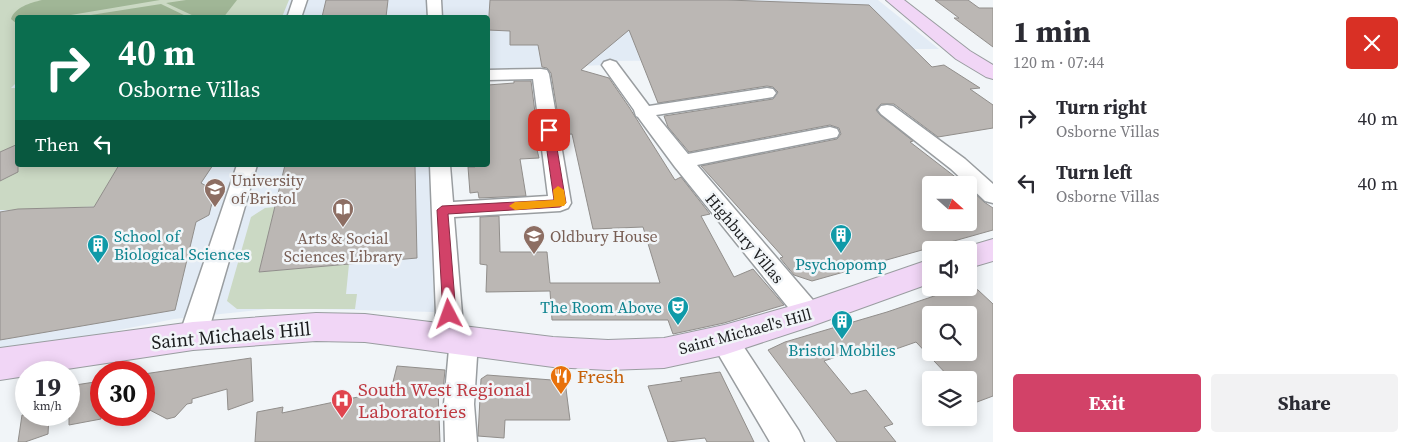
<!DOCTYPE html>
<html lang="en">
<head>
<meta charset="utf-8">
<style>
	:root { --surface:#fff; --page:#f2f2f3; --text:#2b2b33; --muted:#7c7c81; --accent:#d24268 }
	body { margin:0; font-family:"Source Serif 4",serif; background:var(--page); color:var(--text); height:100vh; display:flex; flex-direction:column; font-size:19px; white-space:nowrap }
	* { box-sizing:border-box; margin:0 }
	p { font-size:16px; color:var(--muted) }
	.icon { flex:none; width:28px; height:28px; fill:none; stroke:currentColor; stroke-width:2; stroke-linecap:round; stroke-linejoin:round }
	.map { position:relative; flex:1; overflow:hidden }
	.side { display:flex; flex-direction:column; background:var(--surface); width:425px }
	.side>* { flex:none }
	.hud { position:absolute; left:15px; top:15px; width:475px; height:152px; border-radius:5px; box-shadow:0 2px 12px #0003; background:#0b6e4f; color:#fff; overflow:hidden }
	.needle { width:32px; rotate:111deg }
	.tools { position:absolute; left:922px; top:176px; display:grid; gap:10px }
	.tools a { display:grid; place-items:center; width:55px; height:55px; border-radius:5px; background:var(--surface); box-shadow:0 2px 12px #0003; font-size:25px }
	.speed { position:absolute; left:15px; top:361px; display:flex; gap:10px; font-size:25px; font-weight:700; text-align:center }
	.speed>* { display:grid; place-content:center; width:65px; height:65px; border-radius:50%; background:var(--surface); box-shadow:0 2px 12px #0003; line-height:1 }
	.speed small { font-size:12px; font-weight:400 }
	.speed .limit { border:8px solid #d22; background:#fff; color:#111 }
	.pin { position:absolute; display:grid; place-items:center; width:42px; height:42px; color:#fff; margin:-21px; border-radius:10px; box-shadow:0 2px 8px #0006 }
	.me { position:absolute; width:55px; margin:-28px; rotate:356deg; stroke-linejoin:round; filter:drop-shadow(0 0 4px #0008) }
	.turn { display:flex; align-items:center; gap:18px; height:105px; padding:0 20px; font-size:22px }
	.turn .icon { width:65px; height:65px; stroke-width:2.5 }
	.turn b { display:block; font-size:35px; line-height:42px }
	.then { display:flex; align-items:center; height:48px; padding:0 20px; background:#0003; gap:10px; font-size:19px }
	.round { display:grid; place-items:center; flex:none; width:52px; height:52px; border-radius:5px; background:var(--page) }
	.headline { display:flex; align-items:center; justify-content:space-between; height:85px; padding:0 20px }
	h1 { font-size:30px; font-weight:700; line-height:38px }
	.action { display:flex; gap:10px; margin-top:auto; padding:10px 20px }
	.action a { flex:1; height:58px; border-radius:5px; background:var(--accent); color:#fff; font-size:20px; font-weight:700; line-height:58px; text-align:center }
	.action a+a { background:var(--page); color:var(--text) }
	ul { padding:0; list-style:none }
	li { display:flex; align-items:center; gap:15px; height:65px; padding:0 20px }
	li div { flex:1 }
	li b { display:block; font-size:19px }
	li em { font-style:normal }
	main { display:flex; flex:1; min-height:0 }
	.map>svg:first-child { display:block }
	.built { fill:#e2ebf5 }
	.green { fill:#cbd9c4 }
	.forest { fill:#a0b696 }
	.building { fill:#bbb7b4; stroke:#918e8b; fill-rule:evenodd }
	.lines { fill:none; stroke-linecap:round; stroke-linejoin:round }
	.street-casing { stroke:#999da0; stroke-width:3 }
	.secondary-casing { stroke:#999da0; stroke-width:2 }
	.street { fill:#fff; fill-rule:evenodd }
	.secondary { fill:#f1d6f6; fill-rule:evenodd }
	.route { fill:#d24268; stroke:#882b44 }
	.slow { fill:#f59e0b }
	.labels { text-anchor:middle; stroke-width:5; stroke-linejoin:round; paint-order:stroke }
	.education-label { font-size:16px; fill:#785e54; stroke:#f1f5f8; text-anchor:start }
	.culture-label { font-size:16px; fill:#0d838f; stroke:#f1f5f8 }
	.street-label { font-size:16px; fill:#1b1c1e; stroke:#f1f5f8 }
	.near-street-label { font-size:19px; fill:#1b1c1e; stroke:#f1f5f8 }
	.near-food-label { font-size:19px; fill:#c56008; stroke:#f1f5f8; text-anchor:start }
	.near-health-label { font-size:19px; fill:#be3a42; stroke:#f1f5f8; text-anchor:start }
</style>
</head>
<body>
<main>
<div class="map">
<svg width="993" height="442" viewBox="0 0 993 442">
	<rect width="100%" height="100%" fill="#f1f5f8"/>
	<path class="built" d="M0,0H878L939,49H845L721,60L606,61L607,65L488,69V18H18V165H429L434,312L277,308L174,319L0,354Z"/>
	<path class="green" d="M0,0H289L282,17L18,18L17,82L11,88H17L18,165H119L106,187V206L10,210H0Z
		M275,207L259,272L349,264L346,294H357L355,309H237L227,301L251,217L265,208Z"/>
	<path class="forest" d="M42,0H160L59,17L18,18L17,24L11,19C15,7 30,3 42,0Z
		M186,0H237L223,18L196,17L166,3Z
		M161,4L188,17H78Z"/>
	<path class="building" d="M326,0H388L386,17H322Z
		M490,0H727L869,5L932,67L944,65L980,88L970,89L993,105V128L938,137L894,104H881L876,110L880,115L913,141L910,142L958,179L931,185V222H969V188L984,202L993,208V230L812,281L794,275L780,258L783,257L701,166L837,139L841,134L839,128L830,125L689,152L668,127L664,116L773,99L778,92L773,87L767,86L658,103L629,30L581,70L609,78L629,107L675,180L681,177L710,214L701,216L734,277L753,269L784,305L724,323L673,334L668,320H552L550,291L486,292L487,265L480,264V217L499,216L500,252H547L550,283H660L643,227L593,229L572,134L561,135L551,73L547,68L542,67L538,45H510V31L488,30Z
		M935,0H968L979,8H993V47L954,18H959Z
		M514,81H531L538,136L534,137L539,158L520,159L526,196L479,198L478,192L470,193L468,167H475V165H488V85L514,83Z
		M18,144V172L0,181V152Z
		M119,165H213L201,183L215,191L209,215L196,222L175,310L0,340V212L18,209L94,207Z
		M285,165H415L417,258L259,272Z
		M969,287L978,290L993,304V396L969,405V380H952L916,342L873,357L863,348L824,361L851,394L866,390L893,424L884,427L896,442H837L768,350L785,342L887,312L943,293ZM931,315H969V352H931Z
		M251,358L253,401L228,410L227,389L192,399V403L187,404L175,417L167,419L144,407V374Z
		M397,366L445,370L443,391L438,390L440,442H255L257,412L283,407L282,413L391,390Z
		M720,372L754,442H707L705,438L668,442L648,386L682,381L680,378Z
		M487,375L565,381L570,420H505L504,438L478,436L481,379Z
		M101,381V419L69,425V386Z
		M22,415H49L48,434L25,442H18Z"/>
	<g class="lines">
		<g class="street-casing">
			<path id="street" d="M293,0H307L301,18H287Z
				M427,0H441L442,18H428Z
				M610,60L616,62L649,106L767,88L773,89L776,93L773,97L767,98L656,115L688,154L830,127L837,129L839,133L837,137L697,165L818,306L822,314L818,322L809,325L800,322L675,167L638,117L636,116L634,110L602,65L604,62Z
				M541,69L547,70L549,74L571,203L568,208L560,211L454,217L462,314L460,330L464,329L474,333L478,341L474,404L477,442H445L444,404L449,349L446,350L436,346L432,338L436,314L430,165H450L453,202L548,196L533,79L488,80V70Z
				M887,105L893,106L965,159L993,184V203L985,201L951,169L881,114L878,110L881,106Z
				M237,165H257L207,336L203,344L193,348L183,344L179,336Z
				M724,328L734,332L799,431L804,442H770L710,340L714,332Z"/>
		</g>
		<g class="secondary-casing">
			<path id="secondary" d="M886,0H904L970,51L993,65V79L986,77L956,59Z
				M993,239V261L969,268V250L959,249Z
				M931,259V283L809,327L724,355L664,368L608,370L553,367L365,342L316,341L193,350L47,372H26V376L0,380V348L193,322L316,313L365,314L553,337L608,340L664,338L724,325L809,301Z"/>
		</g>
		<use href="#street" class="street"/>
		<use href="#secondary" class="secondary"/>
	</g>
	<path class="route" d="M549,127L554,130L566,203L560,207L448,214L456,314L454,318L449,319L445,318L443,314L437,210L442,206L554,200L544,130Z"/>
	<path class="slow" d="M558,186L564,190L566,203L564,206L515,210L509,206L515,202L554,200L553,190Z"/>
	<defs>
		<g id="university-pin" transform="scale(1.125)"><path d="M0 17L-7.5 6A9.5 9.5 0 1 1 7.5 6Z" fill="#8d6e63" stroke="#f1f5f8"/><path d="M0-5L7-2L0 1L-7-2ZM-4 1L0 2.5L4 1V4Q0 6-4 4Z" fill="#fff"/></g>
		<g id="library-pin" transform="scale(1.125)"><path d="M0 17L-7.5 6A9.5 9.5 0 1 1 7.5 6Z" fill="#8d6e63" stroke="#f1f5f8"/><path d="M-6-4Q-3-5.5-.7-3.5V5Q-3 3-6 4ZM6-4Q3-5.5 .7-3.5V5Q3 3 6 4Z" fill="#fff"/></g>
		<g id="building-pin" transform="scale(1.125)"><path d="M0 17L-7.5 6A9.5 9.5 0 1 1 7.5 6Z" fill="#0f9aa8" stroke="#f1f5f8"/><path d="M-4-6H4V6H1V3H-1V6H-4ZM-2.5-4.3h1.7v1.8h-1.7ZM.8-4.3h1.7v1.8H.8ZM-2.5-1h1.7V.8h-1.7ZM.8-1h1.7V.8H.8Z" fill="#fff"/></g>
		<g id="theatre-pin" transform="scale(1.125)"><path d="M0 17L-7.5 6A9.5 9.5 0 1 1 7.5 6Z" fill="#0f9aa8" stroke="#f1f5f8"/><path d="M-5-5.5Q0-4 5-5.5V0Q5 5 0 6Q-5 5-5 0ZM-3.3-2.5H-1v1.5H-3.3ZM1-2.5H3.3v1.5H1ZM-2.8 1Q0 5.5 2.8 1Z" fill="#fff"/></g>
		<g id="restaurant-pin" transform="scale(1.125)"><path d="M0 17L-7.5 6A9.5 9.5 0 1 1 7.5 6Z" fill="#e8710a" stroke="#f1f5f8"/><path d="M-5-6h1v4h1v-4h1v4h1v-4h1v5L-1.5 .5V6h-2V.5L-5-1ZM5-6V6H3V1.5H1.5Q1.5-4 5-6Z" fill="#fff"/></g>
		<g id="hospital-pin" transform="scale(1.125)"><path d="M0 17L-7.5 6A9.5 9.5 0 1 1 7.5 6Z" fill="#e0444e" stroke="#f1f5f8"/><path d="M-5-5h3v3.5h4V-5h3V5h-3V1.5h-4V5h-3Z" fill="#fff"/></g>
	</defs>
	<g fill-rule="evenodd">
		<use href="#university-pin" x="215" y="189"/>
		<use href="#library-pin" x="343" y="209"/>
		<use href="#building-pin" x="841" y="235"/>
		<use href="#university-pin" x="534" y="236"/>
		<use href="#building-pin" x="98" y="245"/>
		<use href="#theatre-pin" x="678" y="307"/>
		<use href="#building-pin" x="842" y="321"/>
		<use href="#restaurant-pin" x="561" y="376"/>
		<use href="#hospital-pin" x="342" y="400"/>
	</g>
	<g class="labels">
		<g class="education-label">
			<text x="231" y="186">University<tspan x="231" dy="18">of Bristol</tspan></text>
			<text x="550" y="242">Oldbury House</text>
			<text x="343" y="244" text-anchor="middle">Arts &amp; Social<tspan x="343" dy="18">Sciences Library</tspan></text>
		</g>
		<g class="culture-label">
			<text x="114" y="242" text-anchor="start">School of<tspan x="114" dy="18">Biological Sciences</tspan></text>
			<text x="841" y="270">Psychopomp</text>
			<text x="662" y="313" text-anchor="end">The Room Above</text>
			<text x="842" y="356">Bristol Mobiles</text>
		</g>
		<g class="street-label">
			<text transform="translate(745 238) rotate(50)" y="6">Highbury Villas</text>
			<text transform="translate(745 331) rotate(-15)" y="6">Saint Michael's Hill</text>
		</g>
		<g class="near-street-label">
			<text transform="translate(231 335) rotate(-5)" y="7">Saint Michaels Hill</text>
		</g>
		<g class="near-food-label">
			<text x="577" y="383">Fresh</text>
		</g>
		<g class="near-health-label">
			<text x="358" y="396">South West Regional<tspan x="358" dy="22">Laboratories</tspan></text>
		</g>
	</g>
</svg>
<div class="tools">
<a><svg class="needle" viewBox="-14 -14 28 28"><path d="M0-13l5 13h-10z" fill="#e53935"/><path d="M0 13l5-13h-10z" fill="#7c7c81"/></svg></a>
<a><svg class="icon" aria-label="sound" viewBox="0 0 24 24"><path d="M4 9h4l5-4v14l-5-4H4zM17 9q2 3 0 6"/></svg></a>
<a><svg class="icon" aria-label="search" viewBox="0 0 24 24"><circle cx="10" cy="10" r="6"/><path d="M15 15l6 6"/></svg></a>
<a><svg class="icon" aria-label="layers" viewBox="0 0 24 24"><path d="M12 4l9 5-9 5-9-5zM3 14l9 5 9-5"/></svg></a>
</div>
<div class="speed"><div>19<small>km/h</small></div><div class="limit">30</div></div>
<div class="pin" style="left:549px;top:130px;background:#d93025"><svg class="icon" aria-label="arrive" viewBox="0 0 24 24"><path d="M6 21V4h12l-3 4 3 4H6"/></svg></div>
<svg class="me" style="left:449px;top:314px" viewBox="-20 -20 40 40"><path d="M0-17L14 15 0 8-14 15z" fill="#d24268" stroke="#fff" stroke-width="4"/></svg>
<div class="hud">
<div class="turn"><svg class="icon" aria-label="right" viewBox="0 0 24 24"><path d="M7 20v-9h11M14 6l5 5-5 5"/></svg><div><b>40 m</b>Osborne Villas</div></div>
<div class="then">Then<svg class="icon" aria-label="left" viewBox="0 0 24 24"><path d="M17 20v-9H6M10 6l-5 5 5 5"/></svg></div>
</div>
</div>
<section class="side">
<div class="headline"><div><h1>1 min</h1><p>120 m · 07:44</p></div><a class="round" style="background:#d93025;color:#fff"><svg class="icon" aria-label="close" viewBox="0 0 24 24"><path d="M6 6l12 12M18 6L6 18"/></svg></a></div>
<ul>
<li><svg class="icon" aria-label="right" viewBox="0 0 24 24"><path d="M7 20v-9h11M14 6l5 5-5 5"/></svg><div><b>Turn right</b><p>Osborne Villas</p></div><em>40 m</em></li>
<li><svg class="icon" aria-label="left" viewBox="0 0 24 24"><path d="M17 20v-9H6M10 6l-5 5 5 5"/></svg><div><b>Turn left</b><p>Osborne Villas</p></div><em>40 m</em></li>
</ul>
<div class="action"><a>Exit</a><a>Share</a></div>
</section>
</main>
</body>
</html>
